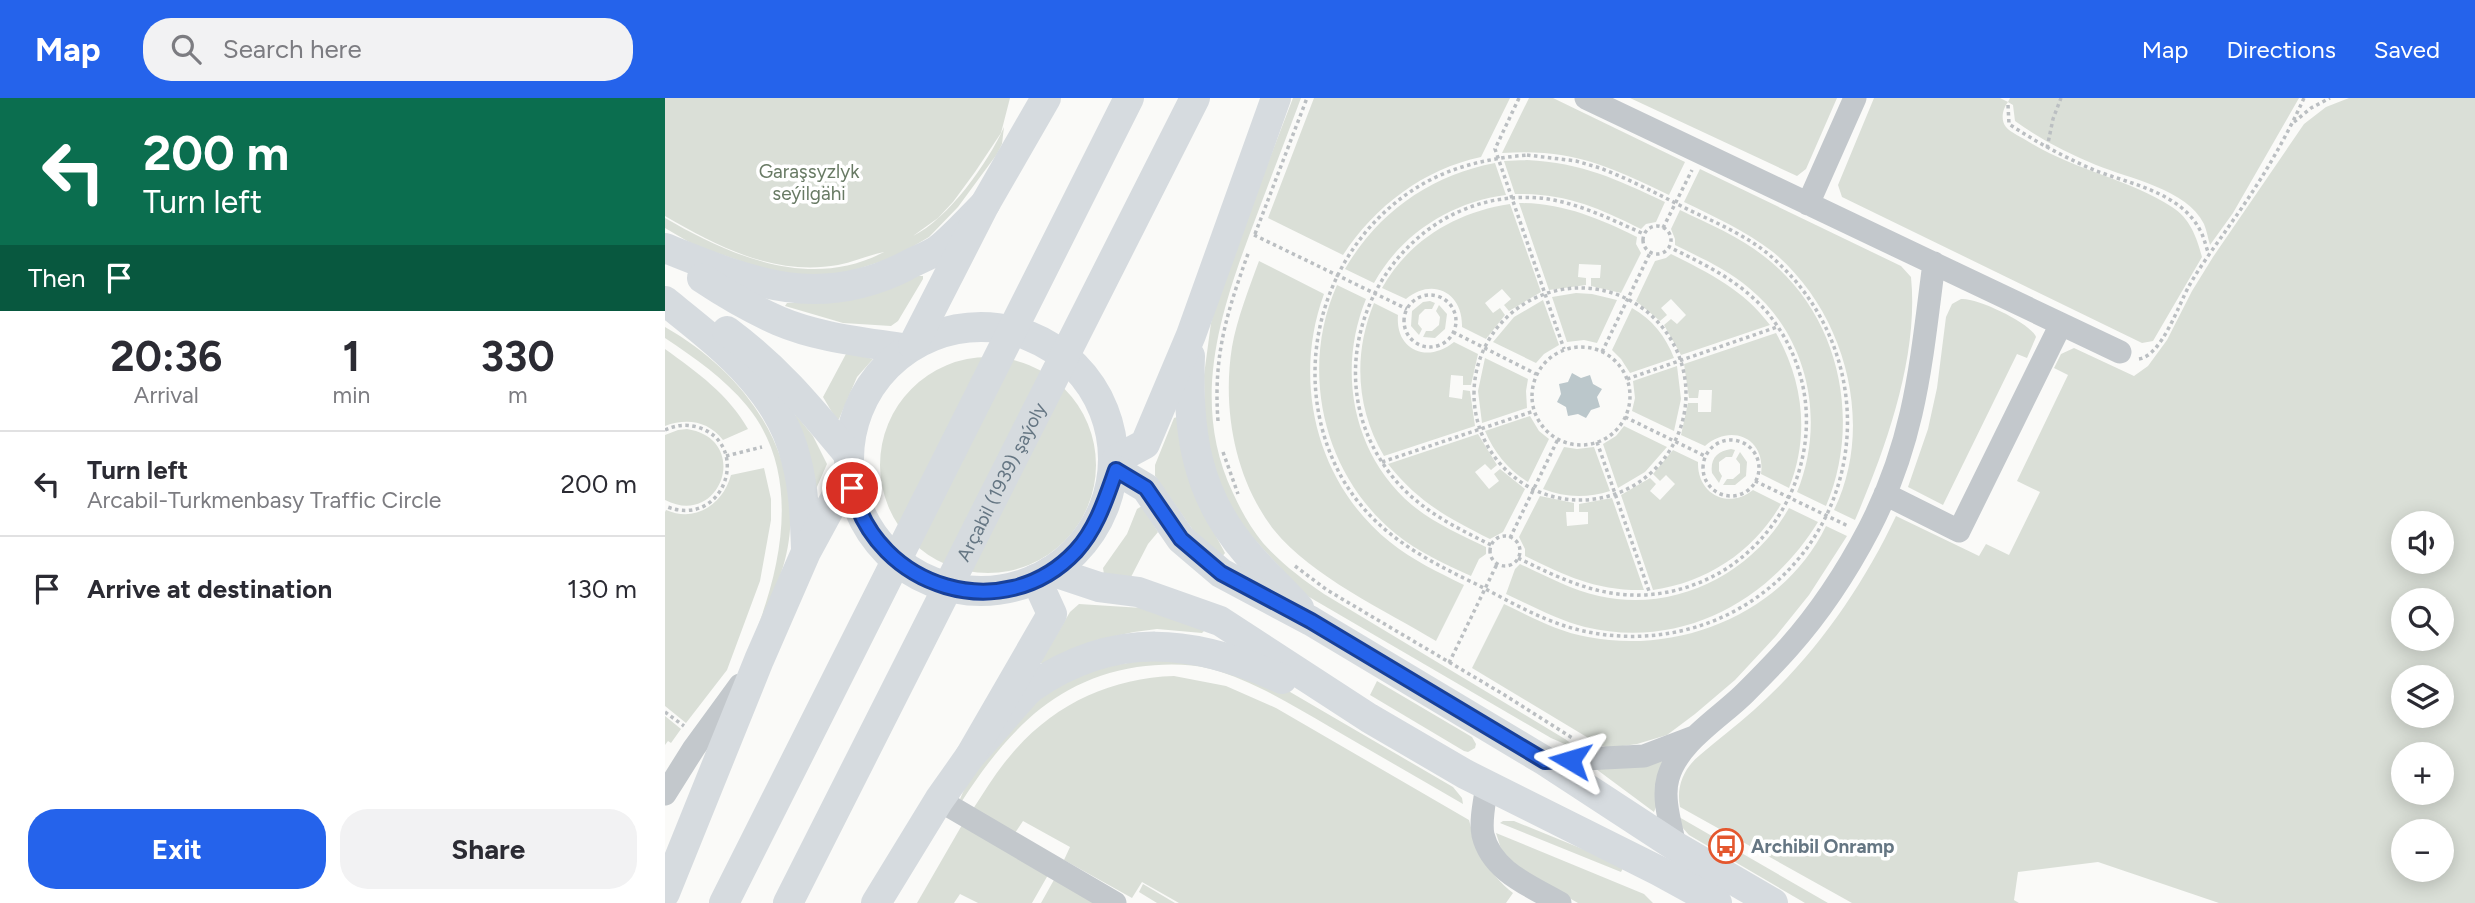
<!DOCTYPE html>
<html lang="en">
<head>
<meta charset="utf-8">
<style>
	:root { --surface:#fff; --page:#f2f2f3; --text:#2b2b33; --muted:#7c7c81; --line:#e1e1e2; --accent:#2563eb }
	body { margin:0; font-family:Figtree,sans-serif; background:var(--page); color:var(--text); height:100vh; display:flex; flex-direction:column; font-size:26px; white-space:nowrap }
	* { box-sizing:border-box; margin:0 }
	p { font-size:23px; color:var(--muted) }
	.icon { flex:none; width:38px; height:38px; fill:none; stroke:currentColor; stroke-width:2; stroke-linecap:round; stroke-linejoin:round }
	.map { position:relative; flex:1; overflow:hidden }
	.side { display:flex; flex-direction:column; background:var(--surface); width:665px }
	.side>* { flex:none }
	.guide { background:#0b6e4f; color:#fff; overflow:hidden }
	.fabs { position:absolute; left:1726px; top:413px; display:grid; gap:14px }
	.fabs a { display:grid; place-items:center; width:63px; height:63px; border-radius:50%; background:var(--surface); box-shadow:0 4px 18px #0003; font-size:35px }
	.pin { position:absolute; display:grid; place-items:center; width:60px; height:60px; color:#fff; margin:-30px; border:4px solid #fff; border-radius:50%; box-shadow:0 2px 7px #0007 }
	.me { position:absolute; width:77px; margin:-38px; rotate:277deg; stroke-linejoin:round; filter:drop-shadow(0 0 5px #0008) }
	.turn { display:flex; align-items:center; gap:24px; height:147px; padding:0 28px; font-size:32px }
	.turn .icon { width:91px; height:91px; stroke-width:2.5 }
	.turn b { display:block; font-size:49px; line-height:60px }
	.then { display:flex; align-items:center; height:66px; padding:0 28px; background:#0003; gap:14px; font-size:26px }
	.eta { display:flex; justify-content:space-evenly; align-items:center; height:119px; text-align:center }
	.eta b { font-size:42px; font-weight:700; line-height:49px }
	.action { display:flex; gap:14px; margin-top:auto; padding:14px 28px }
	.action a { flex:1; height:80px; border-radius:28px; background:var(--accent); color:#fff; font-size:28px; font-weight:700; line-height:80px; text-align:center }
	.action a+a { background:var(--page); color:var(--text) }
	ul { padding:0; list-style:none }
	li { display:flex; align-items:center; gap:21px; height:105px; padding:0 28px; border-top:2px solid var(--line) }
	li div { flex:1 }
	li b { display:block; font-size:26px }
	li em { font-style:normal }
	header { display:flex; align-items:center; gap:42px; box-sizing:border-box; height:98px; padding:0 35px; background:var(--accent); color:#fff }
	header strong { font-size:33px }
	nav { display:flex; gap:38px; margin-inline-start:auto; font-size:24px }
	.search { width:490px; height:63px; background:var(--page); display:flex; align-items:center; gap:18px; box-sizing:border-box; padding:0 24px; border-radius:28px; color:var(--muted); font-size:26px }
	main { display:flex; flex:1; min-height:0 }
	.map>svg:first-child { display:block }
	.green { fill:#dadfd7; fill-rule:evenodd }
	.water { fill:#bbc7cb }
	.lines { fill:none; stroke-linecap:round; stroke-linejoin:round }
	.path { stroke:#bbbfc2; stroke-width:3.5; stroke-dasharray:3.5 3.5; stroke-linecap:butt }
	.minor { stroke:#c3c8cc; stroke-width:23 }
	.major { stroke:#d6dbdf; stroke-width:30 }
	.route-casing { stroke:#184099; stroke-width:18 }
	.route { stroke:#2563eb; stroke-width:12 }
	.labels { text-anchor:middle; stroke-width:7; stroke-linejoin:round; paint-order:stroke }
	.park-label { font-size:19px; fill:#687a64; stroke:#fff }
	.street-label { font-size:19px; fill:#657683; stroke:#fff }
	.poi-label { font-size:19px; font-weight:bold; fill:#657683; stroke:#fff; text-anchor:start }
</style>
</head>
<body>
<header>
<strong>Map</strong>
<div class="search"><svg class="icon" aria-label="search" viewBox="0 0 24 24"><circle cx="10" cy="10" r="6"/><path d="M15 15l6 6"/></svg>Search here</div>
<nav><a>Map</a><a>Directions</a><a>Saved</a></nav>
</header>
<main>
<section class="side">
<div class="guide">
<div class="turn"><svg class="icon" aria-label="left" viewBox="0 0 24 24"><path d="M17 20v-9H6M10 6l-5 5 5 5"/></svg><div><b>200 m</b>Turn left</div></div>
<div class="then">Then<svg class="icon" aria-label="arrive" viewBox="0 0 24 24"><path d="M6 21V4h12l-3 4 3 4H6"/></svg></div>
</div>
<div class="eta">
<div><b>20:36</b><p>Arrival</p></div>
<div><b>1</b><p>min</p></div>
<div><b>330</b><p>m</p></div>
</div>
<ul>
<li><svg class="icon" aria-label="left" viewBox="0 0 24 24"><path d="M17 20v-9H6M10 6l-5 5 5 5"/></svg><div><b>Turn left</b><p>Arcabil-Turkmenbasy Traffic Circle</p></div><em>200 m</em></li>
<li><svg class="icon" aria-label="arrive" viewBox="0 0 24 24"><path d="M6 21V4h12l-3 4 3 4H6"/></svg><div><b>Arrive at destination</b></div><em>130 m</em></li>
</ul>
<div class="action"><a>Exit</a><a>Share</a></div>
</section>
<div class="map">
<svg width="1810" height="805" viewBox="0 0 1810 805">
	<rect width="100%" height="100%" fill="#fafaf8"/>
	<path class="green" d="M0,0H345L336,35L310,74L288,104L273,120L248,138C283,121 323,65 339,29L337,46L332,56L293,109L264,139L230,159L171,178H119L29,147L0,130V120C66,158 145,193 219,154C204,157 189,164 173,167C109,178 53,149 0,118Z
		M628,0H636C622,38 607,76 593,114C558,206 523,300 568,395C576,413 586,430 598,445C616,465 637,481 659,496L900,641L918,654L886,640L639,496L572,422L548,373L540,328L539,277L546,225L556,187Z
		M649,0H845L816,59C759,71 710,108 678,157L603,120Z
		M864,0H888L1020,64L1004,97C944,68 906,50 837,55Z
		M965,0H1172L1141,71L1132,78Z
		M1209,0H1335L1343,4L1345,0H1634L1568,115L1545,147C1543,141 1542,133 1539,126C1522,91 1465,81 1431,67C1402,55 1375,41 1350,23L1348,7L1343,4C1338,10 1335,22 1341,29C1346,35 1357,39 1364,44C1409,72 1464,81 1507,109C1525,120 1532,140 1537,159L1488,243L1477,245L1177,99L1173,87Z
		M1684,0H1810V805H1554L1433,764L1353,774L1349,802L1354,805H1187L1015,709C1011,688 1019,670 1035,657C1052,642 1071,628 1089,612C1149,559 1197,490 1231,418L1314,458L1321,446L1344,457L1375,394L1352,383L1403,277L1389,270L1396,256L1409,250L1469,278L1483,268L1502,242L1527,193L1548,159L1639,26L1661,9ZM1738,425H1776V464H1738ZM1738,502H1776V541H1738ZM1776,579V618H1738V579ZM1738,656H1776V695H1738ZM1738,733H1776V772H1738Z
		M862,62C918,65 951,81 1000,104L991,124L981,126L976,131C932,109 900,95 850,96L839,63Z
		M830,65L841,97C786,104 736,136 709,185L680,171C713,114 766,77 830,65Z
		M1035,71L1236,168L1246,179C1254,258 1221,350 1190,422L1169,412C1211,326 1180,214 1108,154C1081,133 1050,119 1019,104Z
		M854,105C898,105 933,120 972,139L971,146L976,155L956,195L926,188V180H935L936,167L914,166L913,179L921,180V187L884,192Z
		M845,106L876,194L844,213L839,207L846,201L837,191L820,205L828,215L835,210L840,217L821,241L797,229C798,194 767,179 741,201L717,190C744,142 791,114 845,106Z
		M1015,112C1044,126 1075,139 1100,159C1175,217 1197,323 1161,408L1132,394C1161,324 1144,239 1084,190C1062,171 1036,160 1010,147V141L1006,131Z
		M1006,156C1044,175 1079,192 1105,227L1016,257L999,227L1006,221L1012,226L1021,217L1006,201L996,210L1002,217L995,223L971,203L990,163L1001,160Z
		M594,163L659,196C627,283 651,385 725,444C747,462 773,474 799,487L771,543C720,512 647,479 609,432C570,382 557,311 567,249C572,221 584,190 594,163Z
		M253,178H258V181L233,223L226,228L178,225L120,208L122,205H132Z
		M672,187L701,201C672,272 687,356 747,407C769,425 796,437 821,449V456L814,461L806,478C780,466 753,454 731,436C658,377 634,272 672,187Z
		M911,195L927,196L952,202L932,245L919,242L902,244L887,199Z
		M1296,201C1311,199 1366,225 1371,239L1362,260L1352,256L1278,407L1243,389L1263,331L1272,290L1281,219L1287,206Z
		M878,202L894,247L879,256L871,265L828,244L849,219Z
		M765,203L770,205L767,211H760L754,217L753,226L757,231L754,237L746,228L747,213L758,204Z
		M709,205L733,217C730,252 762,266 789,244L813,256L806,287H798V278L786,277L784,299L797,301L798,292L805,293L810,328L719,358C691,311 688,256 709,205Z
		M774,207L782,216L780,231L770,240L758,239L761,233H767L774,227L775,219L771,213Z
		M967,210C987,221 1001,239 1009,260L965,275L956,261L947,252Z
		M0,229C85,277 148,368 118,469C112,489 101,509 93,528C119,458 134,371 82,308C59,280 30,260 0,240Z
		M1111,235C1138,283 1145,337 1124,390L1096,376C1101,340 1066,325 1040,348L1016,337L1023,305H1033V314H1046L1047,292H1034L1033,300H1024L1019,266Z
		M0,251C32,274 64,297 83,331L58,342C43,323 22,320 0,328Z
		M182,254L208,261L192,279L174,321H171L158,299Z
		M215 367a108 108 0 1 1 216 0a108 108 0 1 1-216 0Z
		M820,260L863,281L861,293L862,310L817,325L813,293Z
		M1012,268L1016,301L1009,333L967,313L970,300L968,283Z
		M131,317L148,338L162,366L151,391L129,318Z
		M865,318L874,333L884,341L863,384C843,372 829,354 820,333Z
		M512,319L545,427L560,455L557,459L530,435L490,378V367L509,320Z
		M959,328L1002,349L980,374L953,390L938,346L951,338Z
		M22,331C87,341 56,431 0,402V337L13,332Z
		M813,336L832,367L826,372L820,366L810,374L824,391L834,383L829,376L835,371L860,391L838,434L825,441C783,420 753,404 723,366Z
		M899,349L912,351L929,349L945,393C923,400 900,400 878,391Z
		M1066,351L1070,352L1067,359H1061L1054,364V373L1057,378L1054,385L1047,375C1045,361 1052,353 1066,351Z
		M1008,352L1033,364C1032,396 1063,412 1088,392L1116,406C1089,453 1043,484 988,492L956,397L985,380L991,386L985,393L995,402L1010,386L1001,377L995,383L988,376Z
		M1075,354L1082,364L1081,378L1070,387H1058L1062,381H1068L1075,375V366L1071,361Z
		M99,370L106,401V422L95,483L62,572L21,625L0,608V414L1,412C31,425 58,406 66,377Z
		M875,398L909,405V414H901L902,428L923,426V414H914V406L947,400L979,492C932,493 901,478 860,458V451L854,439Z
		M477,408L493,434L483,446L466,479L439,476L438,470L462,436L472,411Z
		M1124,410L1153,424C1104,504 1015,552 920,529C892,522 867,508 841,496L850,471L855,466C881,478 906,492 934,498C1010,515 1087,476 1124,410Z
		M1161,428L1182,438L1144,497L1111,538L1070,582L1030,616L1002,637L972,646L944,650L935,647L807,570L839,506C866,519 893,534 923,539C1015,557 1119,515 1161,428Z
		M414,506L477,510L539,531V533L537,535L492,531L469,534L432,542L381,565H375L405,514Z
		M510,557L620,591L788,689L797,700L798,706C754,680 709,655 665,629C627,607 589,583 546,571C522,565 496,566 472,569C389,582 341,635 297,703L295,701L305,678L377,597L421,572Z
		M509,578L561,588L611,610L804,722C812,753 823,775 848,795L841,805H514L477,784L467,800L399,762L405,749L358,723L350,735L308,711C320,693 331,674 345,658C387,607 445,580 509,578Z
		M712,583L807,639L811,646L810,650L803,654L799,653L705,597Z
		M0,618L16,631L6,645L3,643L0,647Z
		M1014,651L989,714L927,668Z
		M1014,719L1163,805H1140L1024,737L1016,728Z
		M838,723H849L959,768L956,774L835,725Z
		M297,727L383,777L367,805H313L295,796L289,805H252Z
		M831,735L979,796L988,805H913L860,775L837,754Z
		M390,780L432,805H376Z
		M478,786L510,805H492L474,794Z"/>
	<path class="water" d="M907,275L916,280L925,277L928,286L937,291L932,299L935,309L926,312L921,320L913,316L903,318L901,309L892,304L896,296L894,286L903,284Z"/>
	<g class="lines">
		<path class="path" d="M854,0L830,51L899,251
			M1343,7L1344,26C1371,44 1399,59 1429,72C1465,86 1515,94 1535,132C1539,139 1541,149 1544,157
			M1629,24L1646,10L1665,0
			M1382,50L1388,21L1396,0
			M862,57L911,63L935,70C966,82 995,97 1024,112C1054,126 1085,139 1109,161C1214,255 1206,422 1088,502C1033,539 963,548 900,528C869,518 840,501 811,486C757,460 708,434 677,380C618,274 659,136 767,81C797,66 829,60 862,57Z
			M978 142a14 14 0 1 1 28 0a14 14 0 1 1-28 0Z
			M998,130L1027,72
			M590,136L642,0
			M589,137L742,211
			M809 296a106 106 0 1 1 212 0a106 106 0 1 1-212 0Z
			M739 223a26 26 0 1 1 52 0a26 26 0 1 1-52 0Z
			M788,234L871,276
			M867 298a49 49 0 1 1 98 0a49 49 0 1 1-98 0Z
			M937,254L985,155
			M1474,261C1497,257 1513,208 1524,188C1537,165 1554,143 1569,121C1596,83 1620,42 1639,0
			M962,281L1112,229
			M960,319L1040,358
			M553,323C548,257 562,214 584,153
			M0,332C11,327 21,326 32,329C88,345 60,433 0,408
			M1038 370a28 28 0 1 1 56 0a28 28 0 1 1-56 0Z
			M932,344L985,496
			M558,354L573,396
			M61,358L97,349
			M717,364L869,313
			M1090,383L1183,428
			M825 453a15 15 0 1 1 30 0a15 15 0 1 1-30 0Z
			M845,440L893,341
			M826,447C786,427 747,408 721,370C639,255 733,88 875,100C912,104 945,121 979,136
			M853,460C894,480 932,499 979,497C1120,489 1192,321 1101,213C1075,183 1039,166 1004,149
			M630,468L662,492L838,596L909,641
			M784,565L832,466
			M0,614L19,628"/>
		<path class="minor" d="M921,0L1455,254
			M1143,106L1190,0
			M1220,396L1294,433L1396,226
			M880,663L979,658L1029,639
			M822,687C820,702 815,722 818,737C827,774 866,788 895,805
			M0,696L29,650L75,587
			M274,702L450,805
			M1010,748C1006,727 997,701 1003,680C1013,644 1055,620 1080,595C1095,580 1110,565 1124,549C1156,513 1182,473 1204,431C1251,340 1256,264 1269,165"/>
		<g class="major">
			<path d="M0,150C85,184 152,213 241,168C251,162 264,158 274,151C290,138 305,121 320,106"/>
			<path d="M37,180C61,196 87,211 114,223C154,240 200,244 242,251"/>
			<path d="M0,203C53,246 114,290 131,361C139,391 140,421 141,451"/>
			<circle cx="316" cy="361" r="132"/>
			<path d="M62,233C113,271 143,308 184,357"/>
			<path d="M248,247L320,106L381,0"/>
			<path d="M525,258C522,333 531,397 582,455C598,474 617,491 634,510"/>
			<path d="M452,361L480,346L526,237L611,0"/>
			<path d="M451,372L481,390L516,441L556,475L646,523L880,663L1010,748L1108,805"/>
			<path d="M386,473L434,489L473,494L555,523L704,620L800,676L994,773L1052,805"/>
			<path d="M305,658C320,642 334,625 348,609C354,603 360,594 367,589C450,532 529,541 617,581"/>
			<path d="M0,795L94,562L141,454L184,375"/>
			<path d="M59,805L464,0"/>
			<path id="s1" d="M123,805L530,0"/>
			<path d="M211,805L274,702L305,658L387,516L371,481"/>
		</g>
	</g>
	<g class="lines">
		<g class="route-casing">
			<path id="route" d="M187,390C211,491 339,530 411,453C432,430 441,400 451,372L481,390L516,441L556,475L646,523L880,663L905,662"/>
		</g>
		<use href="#route" class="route"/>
	</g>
	<defs>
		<g id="bus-ring" transform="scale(1.75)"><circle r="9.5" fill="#fff" stroke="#e4572e" stroke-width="1.5"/><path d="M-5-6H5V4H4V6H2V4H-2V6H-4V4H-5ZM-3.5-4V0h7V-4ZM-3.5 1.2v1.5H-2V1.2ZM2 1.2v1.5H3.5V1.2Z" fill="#e4572e"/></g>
	</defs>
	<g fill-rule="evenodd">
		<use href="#bus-ring" x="1061" y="748"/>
	</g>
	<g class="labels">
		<g class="park-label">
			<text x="144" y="80">Garaşsyzlyk<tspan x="144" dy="22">seýilgähi</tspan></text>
		</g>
		<g class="street-label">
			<text dy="7" stroke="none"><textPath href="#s1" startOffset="472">Arçabil (1939) şaýoly</textPath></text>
		</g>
		<g class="poi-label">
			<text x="1086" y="755">Archibil Onramp</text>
		</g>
	</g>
</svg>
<div class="fabs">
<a><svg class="icon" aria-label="sound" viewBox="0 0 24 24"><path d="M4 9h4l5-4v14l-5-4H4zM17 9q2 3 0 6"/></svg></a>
<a><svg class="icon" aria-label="search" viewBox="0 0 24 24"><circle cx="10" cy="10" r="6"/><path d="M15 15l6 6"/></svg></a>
<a><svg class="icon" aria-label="layers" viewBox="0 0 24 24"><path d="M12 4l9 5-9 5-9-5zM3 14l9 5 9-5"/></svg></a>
<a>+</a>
<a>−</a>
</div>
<div class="pin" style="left:187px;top:390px;background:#d93025"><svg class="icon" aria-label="arrive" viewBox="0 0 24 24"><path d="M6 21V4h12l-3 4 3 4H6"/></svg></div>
<svg class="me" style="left:905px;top:662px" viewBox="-20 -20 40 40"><path d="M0-17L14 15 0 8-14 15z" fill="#2563eb" stroke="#fff" stroke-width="4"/></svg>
</div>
</main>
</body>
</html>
